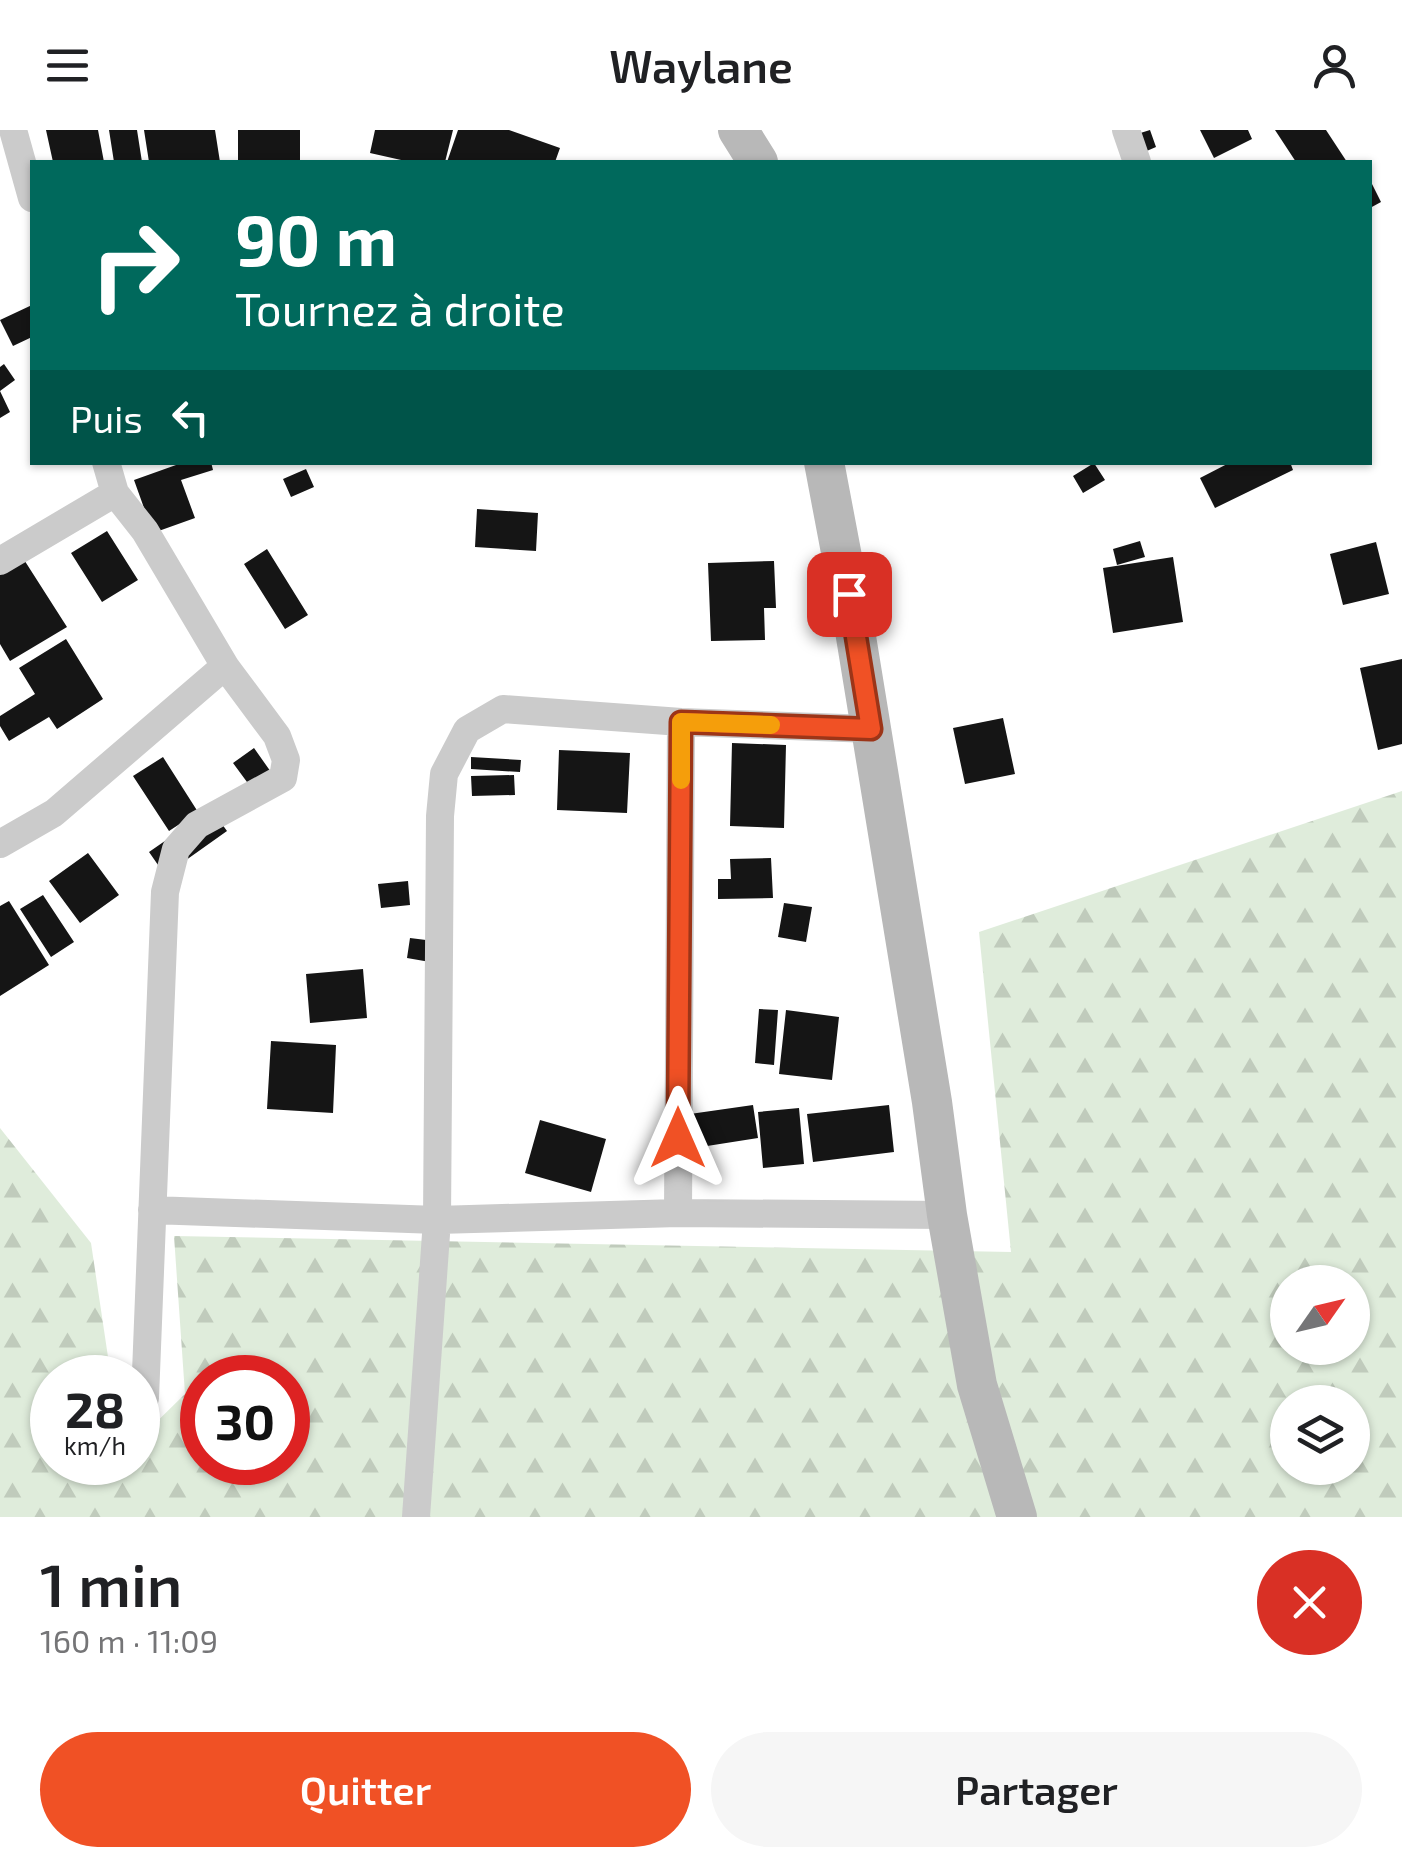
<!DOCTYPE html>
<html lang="fr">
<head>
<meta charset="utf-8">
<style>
	:root { --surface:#fff; --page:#f6f6f6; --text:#202124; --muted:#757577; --accent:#f05125 }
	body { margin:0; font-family:"Exo 2",sans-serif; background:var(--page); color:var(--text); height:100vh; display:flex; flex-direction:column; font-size:38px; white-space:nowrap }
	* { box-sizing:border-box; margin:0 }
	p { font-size:32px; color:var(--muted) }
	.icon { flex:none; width:55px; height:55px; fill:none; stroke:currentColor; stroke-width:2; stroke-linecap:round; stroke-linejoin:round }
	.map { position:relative; height:1387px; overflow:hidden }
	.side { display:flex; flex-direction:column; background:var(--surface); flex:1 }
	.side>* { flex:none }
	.top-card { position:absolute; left:30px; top:30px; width:1342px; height:305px; border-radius:0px; box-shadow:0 2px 8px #0004; background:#00695c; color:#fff; overflow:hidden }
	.needle { width:65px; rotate:56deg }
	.tools { position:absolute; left:1270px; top:1135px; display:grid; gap:20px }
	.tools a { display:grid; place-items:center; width:100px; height:100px; border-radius:50%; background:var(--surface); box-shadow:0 2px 8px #0004; font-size:50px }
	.speed { position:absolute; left:30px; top:1225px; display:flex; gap:20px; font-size:50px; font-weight:700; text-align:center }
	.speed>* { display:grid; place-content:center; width:130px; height:130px; border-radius:50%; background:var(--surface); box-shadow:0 2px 8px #0004; line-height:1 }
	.speed small { font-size:25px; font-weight:400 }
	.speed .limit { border:15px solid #d22; background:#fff; color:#111 }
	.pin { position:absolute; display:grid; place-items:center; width:85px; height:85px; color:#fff; margin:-42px; border-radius:20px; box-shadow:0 5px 15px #0006 }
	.me { position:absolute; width:110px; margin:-55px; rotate:0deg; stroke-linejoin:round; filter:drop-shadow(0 0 8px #0008) }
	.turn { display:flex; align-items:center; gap:35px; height:210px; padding:0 40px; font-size:45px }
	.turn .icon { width:130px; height:130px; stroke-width:2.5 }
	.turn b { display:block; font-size:70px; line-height:85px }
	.then { display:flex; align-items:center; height:95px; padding:0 40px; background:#0003; gap:20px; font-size:38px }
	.round { display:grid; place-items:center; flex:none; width:105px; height:105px; border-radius:52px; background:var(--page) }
	.overview { display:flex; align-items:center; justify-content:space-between; height:170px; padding:0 40px }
	h1 { font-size:60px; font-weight:600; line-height:75px }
	.primary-button { display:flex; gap:20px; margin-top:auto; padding:20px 40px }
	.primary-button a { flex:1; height:115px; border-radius:60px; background:var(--accent); color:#fff; font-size:40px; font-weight:600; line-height:115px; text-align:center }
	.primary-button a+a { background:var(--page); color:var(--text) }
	header { display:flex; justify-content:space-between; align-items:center; height:130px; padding:0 40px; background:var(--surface); font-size:45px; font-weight:600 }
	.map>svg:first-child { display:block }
	.forest { fill:url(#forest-firs); fill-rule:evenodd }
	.building { fill:#151515 }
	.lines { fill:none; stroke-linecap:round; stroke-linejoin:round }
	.street { stroke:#cbcbcb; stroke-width:28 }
	.secondary { stroke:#b8b8b8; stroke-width:40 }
	.route-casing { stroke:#9c3518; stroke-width:25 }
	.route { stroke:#f05125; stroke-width:18 }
	.slow { stroke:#f59e0b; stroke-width:18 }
</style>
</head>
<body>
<header><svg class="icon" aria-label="menu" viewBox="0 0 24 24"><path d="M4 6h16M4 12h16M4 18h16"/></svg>Waylane<svg class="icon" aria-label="person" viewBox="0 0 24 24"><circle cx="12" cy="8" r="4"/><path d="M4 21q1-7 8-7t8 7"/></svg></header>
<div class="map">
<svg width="1402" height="1387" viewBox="0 0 1402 1387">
	<defs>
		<pattern id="forest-firs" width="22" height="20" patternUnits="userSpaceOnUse" patternTransform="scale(2.5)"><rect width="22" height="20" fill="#dfecdb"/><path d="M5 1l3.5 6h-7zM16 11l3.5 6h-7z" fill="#c0cbbc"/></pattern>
	</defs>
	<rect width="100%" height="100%" fill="#fff"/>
	<path class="forest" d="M1402,661V1387H0V998L91,1113L111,1247L52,1248V1332H138V1310L185,1264L174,1106L1011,1122L979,802ZM1288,1152H1352V1218H1288ZM202,1248H288V1332H202ZM1288,1272H1352V1338H1288Z"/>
	<path class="building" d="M46,0H98L104,32H53Z
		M109,0H137L142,32H114Z
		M144,0H215L220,32H149Z
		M238,0H300V30H238Z
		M375,0H453L445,32H410L370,23Z
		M458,0H509L560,18L555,32H447Z
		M1150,0L1156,17L1142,23L1134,5Z
		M1200,0H1248L1252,9L1214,28Z
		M1275,0H1326L1347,32H1296Z
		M1370,50L1381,72L1370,78Z
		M32,175V207L13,216L0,190Z
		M4,234L15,250L0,261L10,282L0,288V237Z
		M176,332H211L213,340L181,350L195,388L153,403L134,350L176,335Z
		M1231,332H1290L1293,340L1215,378L1200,348Z
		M1094,333L1105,350L1083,363L1073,346Z
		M306,339L314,357L291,367L283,349Z
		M477,379L538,383L536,421L475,417Z
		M107,401L138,450L102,472L71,423Z
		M1140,411L1145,427L1117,435L1113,419Z
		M1376,412L1389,464L1343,475L1330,424Z
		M267,419L308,485L285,499L244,434Z
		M21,425L67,497L10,531L0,514V438Z
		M1173,427L1183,492L1113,503L1103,438Z
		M774,431L776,478H764L765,510L711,511L708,433Z
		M66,509L103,569L57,599L49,587L9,611L0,596V586L35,564L19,538Z
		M1402,529V614L1378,620L1360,538Z
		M1003,588L1015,644L965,654L953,598Z
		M732,613L786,615L784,698L730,696Z
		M254,618L278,652L258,667L233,633Z
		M559,620L630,623L627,683L557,680Z
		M163,627L198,682L169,701L133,646Z
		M471,627L521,630L520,642L471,639Z
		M514,645L515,665L472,666L471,646Z
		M211,679L227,701L165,745L149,722Z
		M88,723L119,765L80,793L49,751Z
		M771,728L773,768L718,769V749H731L730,729Z
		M408,751L410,775L381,778L378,754Z
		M43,765L74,812L51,827L20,779Z
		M9,771L49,835L0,866V776Z
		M784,773L812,777L806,812L778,807Z
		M410,808L434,811L430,832L407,828Z
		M363,839L367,888L310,893L306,844Z
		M759,879L778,880L774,935L755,933Z
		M786,880L839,887L832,950L779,944Z
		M271,911L336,915L333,983L267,979Z
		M753,975L758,1008L688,1019L683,985Z
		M889,975L894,1022L813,1032L807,984Z
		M799,978L804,1034L763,1038L758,982Z
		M540,990L606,1009L591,1062L525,1043Z"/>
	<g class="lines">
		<path class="street" d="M13,0L32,68
			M1126,0L1137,32
			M106,332L115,363L145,401L225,536L277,606L286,630L283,648L197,695L176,719L165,762L145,1268
			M0,431L115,363
			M0,714L54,683L225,536
			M152,1080L437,1090L678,1083L947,1085
			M678,1083L681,592
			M416,1387L437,1090L440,686L444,644L467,600L503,579L681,592L871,599"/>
		<path class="secondary" d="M738,0L758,32
			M824,332L849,464L932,972L947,1085L977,1255L1017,1387"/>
	</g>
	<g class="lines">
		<g class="route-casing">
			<path id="route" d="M678,1008L681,592L871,599L849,464"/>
		</g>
		<use href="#route" class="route"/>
		<path class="slow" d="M681,650V592L771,595"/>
	</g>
</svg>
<div class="tools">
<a><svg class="needle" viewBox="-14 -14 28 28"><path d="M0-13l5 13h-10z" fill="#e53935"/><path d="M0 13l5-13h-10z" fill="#757577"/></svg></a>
<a><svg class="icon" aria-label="layers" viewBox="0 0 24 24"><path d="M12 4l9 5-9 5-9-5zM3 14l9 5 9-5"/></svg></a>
</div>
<div class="speed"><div>28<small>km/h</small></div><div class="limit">30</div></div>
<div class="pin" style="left:849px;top:464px;background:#d93025"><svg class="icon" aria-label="arrive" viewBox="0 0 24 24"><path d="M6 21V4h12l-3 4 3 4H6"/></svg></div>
<svg class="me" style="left:678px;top:1008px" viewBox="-20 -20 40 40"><path d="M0-17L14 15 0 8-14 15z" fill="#f05125" stroke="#fff" stroke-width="4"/></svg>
<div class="top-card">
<div class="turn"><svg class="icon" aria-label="right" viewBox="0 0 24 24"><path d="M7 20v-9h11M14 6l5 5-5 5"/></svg><div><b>90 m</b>Tournez à droite</div></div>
<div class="then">Puis<svg class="icon" aria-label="left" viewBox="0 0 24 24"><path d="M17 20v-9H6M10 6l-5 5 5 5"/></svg></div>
</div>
</div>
<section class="side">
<div class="overview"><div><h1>1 min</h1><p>160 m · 11:09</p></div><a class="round" style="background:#d93025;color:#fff"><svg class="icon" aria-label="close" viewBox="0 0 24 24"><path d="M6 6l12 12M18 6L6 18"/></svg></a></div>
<div class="primary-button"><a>Quitter</a><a>Partager</a></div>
</section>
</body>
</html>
